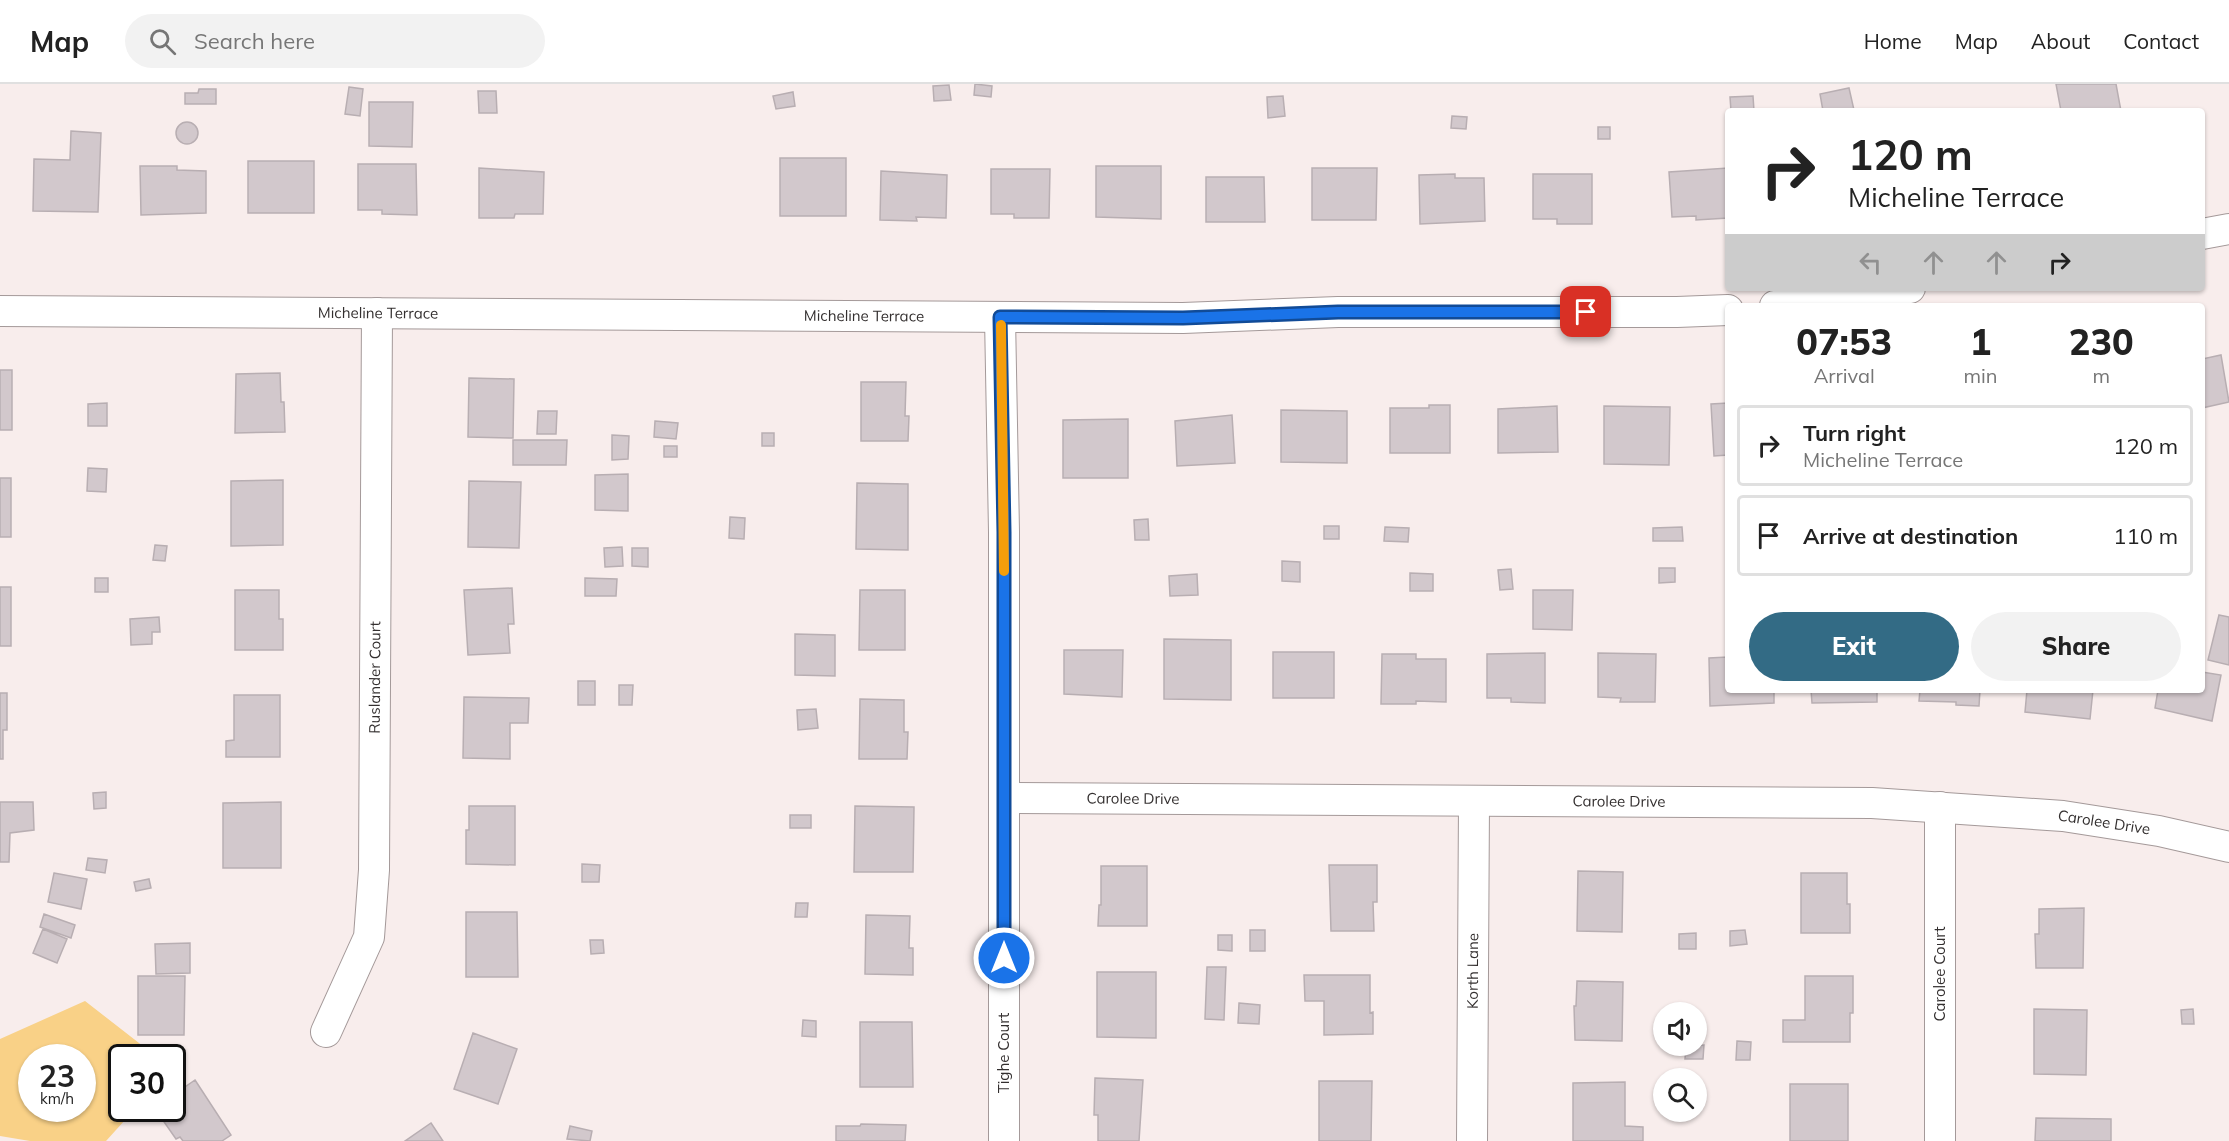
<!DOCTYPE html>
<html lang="en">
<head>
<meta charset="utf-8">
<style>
	:root { --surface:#fff; --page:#f2f2f2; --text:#222; --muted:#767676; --line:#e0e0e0; --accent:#336b85 }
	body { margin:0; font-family:Mulish,sans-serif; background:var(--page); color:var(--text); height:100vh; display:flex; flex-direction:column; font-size:22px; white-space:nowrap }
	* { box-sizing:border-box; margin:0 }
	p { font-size:20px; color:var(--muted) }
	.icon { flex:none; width:33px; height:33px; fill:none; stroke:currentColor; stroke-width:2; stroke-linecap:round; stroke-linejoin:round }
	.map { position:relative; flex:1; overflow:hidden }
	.details { position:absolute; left:1725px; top:219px; width:480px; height:390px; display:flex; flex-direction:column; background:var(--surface); border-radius:6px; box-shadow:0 2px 4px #0004 }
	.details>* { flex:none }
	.top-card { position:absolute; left:1725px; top:24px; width:480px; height:183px; border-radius:6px; box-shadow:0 2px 4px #0004; background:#fff; color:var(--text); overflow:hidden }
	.fabs { position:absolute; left:1653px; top:918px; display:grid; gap:12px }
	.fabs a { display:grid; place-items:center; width:54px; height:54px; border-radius:50%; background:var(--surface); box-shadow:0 2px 4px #0004; font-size:30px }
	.speed { position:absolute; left:18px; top:960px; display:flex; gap:12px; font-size:30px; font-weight:700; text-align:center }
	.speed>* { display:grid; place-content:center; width:78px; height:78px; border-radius:50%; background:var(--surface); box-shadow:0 2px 4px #0004; line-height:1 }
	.speed small { font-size:15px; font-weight:400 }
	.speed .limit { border:3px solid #111; border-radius:9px; background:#fff; color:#111 }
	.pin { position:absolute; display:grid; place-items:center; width:51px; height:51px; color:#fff; margin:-26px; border-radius:12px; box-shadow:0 3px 9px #0006 }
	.me { position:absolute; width:66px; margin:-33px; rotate:0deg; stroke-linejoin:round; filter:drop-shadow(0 0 4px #0008) }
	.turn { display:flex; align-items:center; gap:21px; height:126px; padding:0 24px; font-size:27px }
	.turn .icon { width:78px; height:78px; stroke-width:2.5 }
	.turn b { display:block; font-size:42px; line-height:51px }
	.lanes { display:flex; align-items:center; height:57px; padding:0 24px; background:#0003; justify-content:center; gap:30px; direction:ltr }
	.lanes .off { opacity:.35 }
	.eta { display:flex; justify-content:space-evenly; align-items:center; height:102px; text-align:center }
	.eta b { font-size:36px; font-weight:800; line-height:42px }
	.action { display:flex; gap:12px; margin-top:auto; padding:12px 24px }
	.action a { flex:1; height:69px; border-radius:36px; background:var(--accent); color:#fff; font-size:24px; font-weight:800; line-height:69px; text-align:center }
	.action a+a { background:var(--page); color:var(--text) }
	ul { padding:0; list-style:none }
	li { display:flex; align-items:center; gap:18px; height:81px; margin:0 12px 9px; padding:0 12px; border:3px solid var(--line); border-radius:6px }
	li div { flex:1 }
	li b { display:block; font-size:22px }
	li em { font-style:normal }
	header { display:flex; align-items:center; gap:36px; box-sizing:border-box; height:84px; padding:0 30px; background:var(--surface); border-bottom:2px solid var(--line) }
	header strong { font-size:28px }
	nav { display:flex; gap:33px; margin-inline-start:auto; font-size:21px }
	.search { width:420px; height:54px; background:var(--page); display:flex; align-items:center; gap:15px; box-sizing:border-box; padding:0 21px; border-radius:33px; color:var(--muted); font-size:22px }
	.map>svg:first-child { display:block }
	.green { fill:#f9d187; fill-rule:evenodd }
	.building { fill:#d2c8cc; stroke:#b8aeb2; stroke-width:1.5 }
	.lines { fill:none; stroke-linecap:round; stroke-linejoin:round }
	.street-casing { stroke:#a49999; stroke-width:32 }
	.street { stroke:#fff; stroke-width:30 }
	.route-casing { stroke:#114b97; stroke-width:15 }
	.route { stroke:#1a73e8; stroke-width:10 }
	.slow { stroke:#f59e0b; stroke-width:10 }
	.labels { text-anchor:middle; stroke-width:5; stroke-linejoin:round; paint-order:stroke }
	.street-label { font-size:15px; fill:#332f2f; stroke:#fff }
</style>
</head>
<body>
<header>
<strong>Map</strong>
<div class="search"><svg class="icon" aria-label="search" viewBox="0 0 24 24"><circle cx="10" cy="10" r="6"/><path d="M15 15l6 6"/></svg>Search here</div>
<nav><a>Home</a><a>Map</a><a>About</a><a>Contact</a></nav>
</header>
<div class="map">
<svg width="2229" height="1057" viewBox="0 0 2229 1057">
	<rect width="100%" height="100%" fill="#f8edec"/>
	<path class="green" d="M85,917L157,973L122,974V1024L135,1025L106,1057H30L0,1052V955ZM32,974H82V1024H32Z"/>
	<path class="building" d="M975,0L992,2L991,13L974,11Z
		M2056,0H2116L2121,27H2061Z
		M949,1L951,16L934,17L933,2Z
		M349,3L363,5L360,32L345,30Z
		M1849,4L1854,26L1823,27L1820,10Z
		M199,5H216V20H185V9H198Z
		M478,7H496L497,29H479Z
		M793,8L795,22L776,25L773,12Z
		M1283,12L1285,32L1268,34L1267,13Z
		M1753,12L1754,27H1731L1730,13Z
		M369,18H413L412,63L369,62Z
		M1452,32L1467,33L1466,45L1451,44Z
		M176 49a11 11 0 1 1 22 0a11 11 0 1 1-22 0Z
		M1598,43H1610V55H1598Z
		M71,47L101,49L98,128L33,127L34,75L70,76Z
		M780,74H846V132H780Z
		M248,77H314V129H248Z
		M358,80H416L417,131L382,130V126H358Z
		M140,82H177V86L206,87V129L141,131Z
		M1096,82H1161V135L1096,133Z
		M479,84L544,88L543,130H515L514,134H479Z
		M1312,84H1377L1376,136H1312Z
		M1728,84V134L1696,136V132L1672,133L1669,88Z
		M991,85H1050L1049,134H1014V130H991Z
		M881,87L947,91L946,134L916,133L917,137L880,136Z
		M1455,90V94H1484L1485,137L1420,140L1419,91Z
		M1533,90H1592V140H1557V135H1533Z
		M1206,93H1264L1265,138H1206Z
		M2221,271L2229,318L2202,324V275Z
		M0,286H12V346H0Z
		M280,289L281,318H284L285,348L235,349L236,290Z
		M469,294L514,295L513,354L468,353Z
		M861,298H906L905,332H909L908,357H861Z
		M107,319V342H88V320Z
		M1728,319V371L1714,372L1711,320Z
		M1429,321H1450V369H1390V324H1429Z
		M1557,322L1558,368L1498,369V325Z
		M1604,322L1670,323L1669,381L1604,380Z
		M1281,326L1347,327V379L1281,378Z
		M538,327H557L556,350H537Z
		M1232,331L1235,379L1177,382L1175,337Z
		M1128,335V394H1063V336Z
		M655,337L678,339L676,355L654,353Z
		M762,349H774V362H762Z
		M612,351L629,352L628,375L612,376Z
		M513,356H567L566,381H513Z
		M664,362H677V373H664Z
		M88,384L107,385L106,408L87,407Z
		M628,390V427L595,426V391Z
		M0,394H11V453H0Z
		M283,396V461L231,462V397Z
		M469,397L521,398L519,464L468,463Z
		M857,399L908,400V466L856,465Z
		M730,433L745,434L744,455L729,454Z
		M1148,435L1149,456H1135L1134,436Z
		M1324,442H1339V455H1324Z
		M1385,443L1409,444L1408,458L1384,457Z
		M1682,443L1683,457H1653V444Z
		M155,461L167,462L165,477L153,476Z
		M622,463L623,482L605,483L604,464Z
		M632,464H648V483L632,482Z
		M1282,477L1300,478V498L1282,497Z
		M1659,484H1675V498L1659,499Z
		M1511,485L1513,505L1500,506L1498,486Z
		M1410,489L1433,490V507H1410Z
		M1197,490L1198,511L1170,512L1169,492Z
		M95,494H108V508H95Z
		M585,494L617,495L616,512H585Z
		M0,503H11V562H0Z
		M512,504L514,540H508L510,569L468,571L464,506Z
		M235,506H279V535H283V566H235Z
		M860,506H905V566H859Z
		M1533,506H1573L1572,546L1533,545Z
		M2219,531L2229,533V581L2208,576Z
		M159,533L160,548H152V560L131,561L130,535Z
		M795,550L835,551V592L795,591Z
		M1164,555L1231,556V616L1164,615Z
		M1064,566H1123L1122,613L1064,610Z
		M1273,568H1334V614H1273Z
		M1545,569V619L1511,618V614H1487V570Z
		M1598,569L1656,570L1655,618H1620L1621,614L1598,613Z
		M1382,570H1416V575H1446V618L1416,617V620H1381Z
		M1728,573V606H1774V619L1710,622L1709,574Z
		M2202,588L2221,591L2212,637L2155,624L2158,606H2202Z
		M578,597H595V621H578Z
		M619,601H633L632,621H619Z
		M1811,606H1877V618L1812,619Z
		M1920,606H1980L1979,622L1956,621V618L1919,617Z
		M2027,606H2093L2090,635L2025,628Z
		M0,609H7V646H3V675H0Z
		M234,611H280V673H226V657L234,656Z
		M464,613L529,614L528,639H510V675L463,674Z
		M860,615L904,616V648H908L907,675H859Z
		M816,625L818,644L798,646L797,626Z
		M106,708V724L94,725L93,709Z
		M0,718H33L34,746L10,749L9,778H0Z
		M281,718V784H223V719Z
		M469,722H515V781L466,780V746H469Z
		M855,722L914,723L913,788H854Z
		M790,731H811V744H790Z
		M88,774L107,776L105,789L86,786Z
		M582,780L600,781L599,798H582Z
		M1329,781H1377V818H1373L1374,847H1331Z
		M1101,782H1147V842H1098L1099,821H1101Z
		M1578,787L1623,788L1622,848L1577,847Z
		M54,789L87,795L81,825L48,818Z
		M1801,789H1847V820H1850V849H1801Z
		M149,795L151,804L136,807L134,798Z
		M796,819H808L807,833H795Z
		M2084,824L2083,884H2036L2035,850H2039V825Z
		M466,828H517L518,893H466Z
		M44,830L75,841L71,854L40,843Z
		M866,831L910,832L909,864H913V891L865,890Z
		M43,845L67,855L57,879L33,869Z
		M1250,846H1265V867H1250Z
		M1745,846L1747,860L1730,862V847Z
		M1696,849V865H1679V850Z
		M1218,851H1232V867L1218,866Z
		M590,856H603L604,869L591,870Z
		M190,859V889L156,890L155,860Z
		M1207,883H1226L1224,936L1205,935Z
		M1097,888H1156V954L1097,953Z
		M1304,891H1370V929L1373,928V950L1324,951V917H1305Z
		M138,892H185L184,951H138Z
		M1805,892H1853V929H1850V958H1783V936H1805Z
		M1577,897L1623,898L1622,957L1575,956L1574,922H1576Z
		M1239,919L1260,921L1259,940L1238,939Z
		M2034,925L2087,926L2086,991L2034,990Z
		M2193,925L2194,940H2182L2181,926Z
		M803,936L816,937V953L802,952Z
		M860,938H912L913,1003H860Z
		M473,949L517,965L498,1020L454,1005Z
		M1737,957L1751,958L1750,976H1736Z
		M1704,961L1703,975H1685L1686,962Z
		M1095,994L1143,996L1139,1057H1098V1031H1094Z
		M195,996L231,1051L222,1057H183L180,1053L176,1055L155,1025L172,1024V1012Z
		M1319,997H1372L1371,1057H1319Z
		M1625,998V1042L1643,1043V1057H1573V999Z
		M1790,1000H1848V1057H1790Z
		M2036,1034L2111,1035V1057H2035Z
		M431,1039L443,1057H405Z
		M861,1040L906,1041L905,1057H836V1042H860Z
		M570,1042L592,1047L590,1057L567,1055Z"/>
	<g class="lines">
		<g class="street-casing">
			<g id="street">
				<path d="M2202,150L2229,145"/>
				<path d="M1775,222L1857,213L1910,204"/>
				<path id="s1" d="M0,227L1183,234L1338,228H1677L1728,226"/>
				<path d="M1000,233L1004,448V1057"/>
				<path id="s2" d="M1005,714L1872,719L2063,732L2159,747L2229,763"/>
				<path id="s3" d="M326,948L369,853L374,786L377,229"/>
				<path id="s4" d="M1472,1057L1474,718"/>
				<path d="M1940,1057V723"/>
			</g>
		</g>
		<use href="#street" class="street"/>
	</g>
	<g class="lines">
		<g class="route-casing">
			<path id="route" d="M1004,874V448L1000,233L1183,234L1338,228H1586"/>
		</g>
		<use href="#route" class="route"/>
		<path class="slow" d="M1001,241L1004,487"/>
	</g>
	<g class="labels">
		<g class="street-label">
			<text dy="5" stroke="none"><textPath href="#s1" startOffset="378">Micheline Terrace</textPath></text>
			<text dy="5" stroke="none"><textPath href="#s1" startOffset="864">Micheline Terrace</textPath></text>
			<text dy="5" stroke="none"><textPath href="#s3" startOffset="364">Ruslander Court</textPath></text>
			<text dy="5" stroke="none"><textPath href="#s2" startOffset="128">Carolee Drive</textPath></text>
			<text dy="5" stroke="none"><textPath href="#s2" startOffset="614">Carolee Drive</textPath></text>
			<text dy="5" stroke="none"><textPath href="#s2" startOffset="1100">Carolee Drive</textPath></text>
			<text dy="5" stroke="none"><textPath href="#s4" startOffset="170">Korth Lane</textPath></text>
			<text transform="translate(1940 890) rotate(-90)" y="5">Carolee Court</text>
			<text transform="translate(1004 969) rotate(-90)" y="5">Tighe Court</text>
		</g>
	</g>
</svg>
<div class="fabs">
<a><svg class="icon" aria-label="sound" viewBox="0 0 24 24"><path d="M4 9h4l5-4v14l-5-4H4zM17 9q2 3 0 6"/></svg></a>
<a><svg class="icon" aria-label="search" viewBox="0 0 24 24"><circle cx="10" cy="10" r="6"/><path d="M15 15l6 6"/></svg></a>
</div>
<div class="speed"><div>23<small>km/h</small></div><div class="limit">30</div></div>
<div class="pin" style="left:1586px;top:228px;background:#d93025"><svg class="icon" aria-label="arrive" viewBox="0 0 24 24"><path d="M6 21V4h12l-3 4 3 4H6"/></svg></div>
<svg class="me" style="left:1004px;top:874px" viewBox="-20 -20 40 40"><circle r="17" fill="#1a73e8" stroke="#fff" stroke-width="3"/><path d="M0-11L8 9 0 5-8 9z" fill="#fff"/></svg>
<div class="top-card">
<div class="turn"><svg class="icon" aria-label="right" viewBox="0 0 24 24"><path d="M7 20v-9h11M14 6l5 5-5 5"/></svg><div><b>120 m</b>Micheline Terrace</div></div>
<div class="lanes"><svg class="icon off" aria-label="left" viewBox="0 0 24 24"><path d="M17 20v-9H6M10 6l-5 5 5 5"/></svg><svg class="icon off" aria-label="ahead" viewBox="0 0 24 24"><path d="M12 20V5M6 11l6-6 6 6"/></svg><svg class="icon off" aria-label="ahead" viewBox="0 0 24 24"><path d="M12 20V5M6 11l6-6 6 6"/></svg><svg class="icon" aria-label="right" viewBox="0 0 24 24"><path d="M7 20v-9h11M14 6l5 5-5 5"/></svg></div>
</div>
<section class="details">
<div class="eta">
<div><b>07:53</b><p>Arrival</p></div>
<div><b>1</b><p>min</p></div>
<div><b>230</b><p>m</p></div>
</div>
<ul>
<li><svg class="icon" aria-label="right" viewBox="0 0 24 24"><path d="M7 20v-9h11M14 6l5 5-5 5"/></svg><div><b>Turn right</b><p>Micheline Terrace</p></div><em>120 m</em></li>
<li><svg class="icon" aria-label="arrive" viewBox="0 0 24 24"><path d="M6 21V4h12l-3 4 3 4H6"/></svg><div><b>Arrive at destination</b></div><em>110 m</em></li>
</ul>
<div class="action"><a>Exit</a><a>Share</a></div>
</section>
</div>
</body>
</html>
